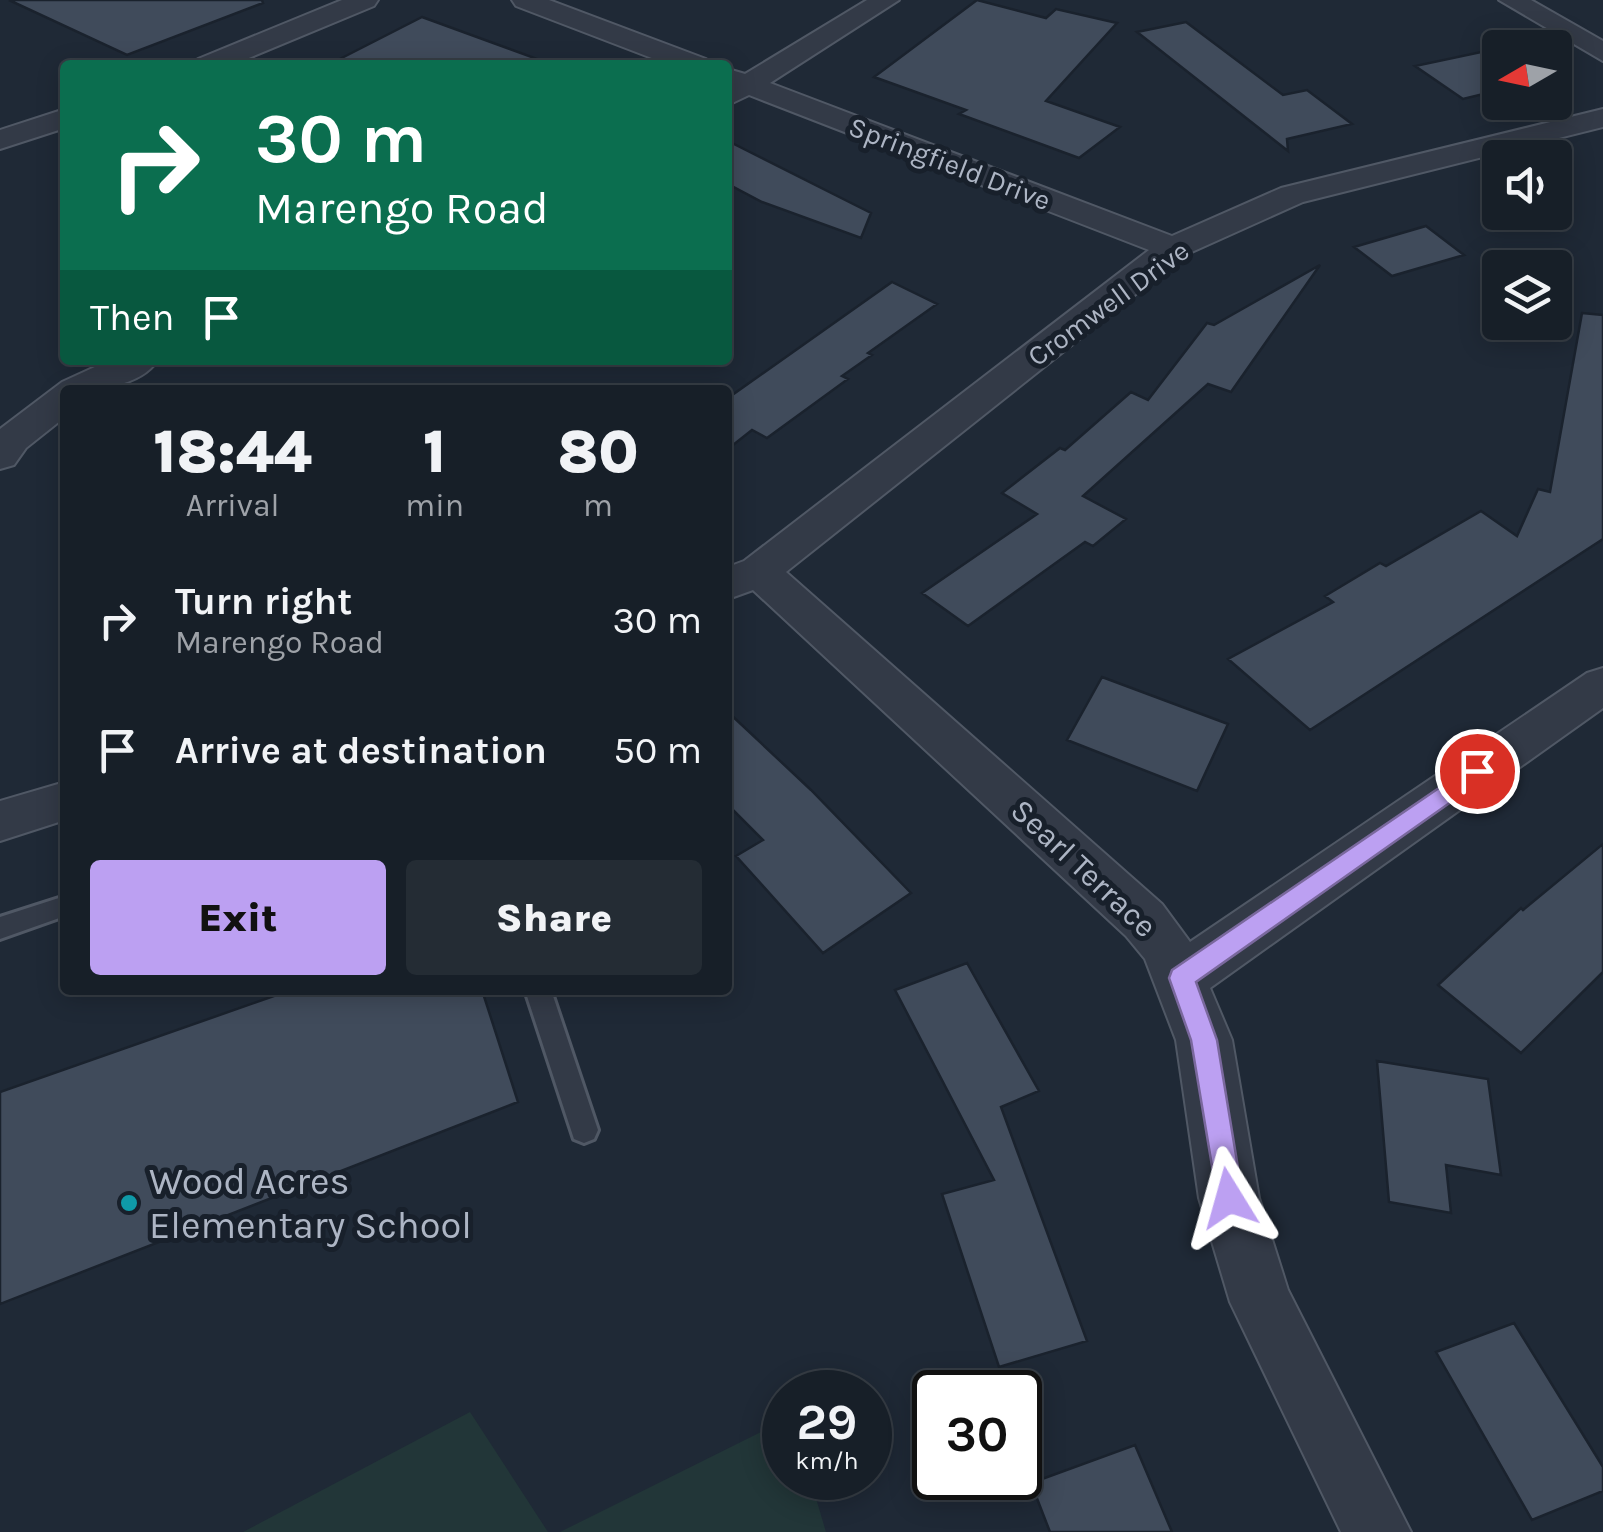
<!DOCTYPE html>
<html lang="en">
<head>
<meta charset="utf-8">
<style>
	:root { --surface:#171f28; --page:#242c34; --text:#f1f3f6; --muted:#9ea2a8; --line:#363d45; --accent:#bca0f2 }
	body { margin:0; font-family:Karla,sans-serif; background:var(--page); color:var(--text); height:100vh; display:flex; flex-direction:column; font-size:38px; white-space:nowrap }
	* { box-sizing:border-box; margin:0 }
	p { font-size:32px; color:var(--muted) }
	.icon { flex:none; width:55px; height:55px; fill:none; stroke:currentColor; stroke-width:2; stroke-linecap:round; stroke-linejoin:round }
	.map { position:relative; flex:1; overflow:hidden }
	.details { position:absolute; left:60px; top:385px; width:672px; height:610px; display:flex; flex-direction:column; background:var(--surface); border-radius:10px; box-shadow:0 5px 25px #0003,0 0 0 2px var(--line) }
	.details>* { flex:none }
	.banner { position:absolute; left:60px; top:60px; width:672px; height:305px; border-radius:10px; box-shadow:0 5px 25px #0003,0 0 0 2px var(--line); background:#0b6e4f; color:#fff; overflow:hidden }
	.needle { width:65px; rotate:261deg }
	.buttons { position:absolute; left:1482px; top:30px; display:grid; gap:20px }
	.buttons a { display:grid; place-items:center; width:90px; height:90px; border-radius:10px; background:var(--surface); box-shadow:0 5px 25px #0003,0 0 0 2px var(--line); font-size:50px }
	.speed { position:absolute; left:762px; top:1370px; display:flex; gap:20px; font-size:50px; font-weight:700; text-align:center }
	.speed>* { display:grid; place-content:center; width:130px; height:130px; border-radius:50%; background:var(--surface); box-shadow:0 5px 25px #0003,0 0 0 2px var(--line); line-height:1 }
	.speed small { font-size:25px; font-weight:400 }
	.speed .limit { border:5px solid #111; border-radius:15px; background:#fff; color:#111 }
	.pin { position:absolute; display:grid; place-items:center; width:85px; height:85px; color:#fff; margin:-42px; border:5px solid #fff; border-radius:50%; box-shadow:0 2px 10px #0007 }
	.me { position:absolute; width:110px; margin:-55px; rotate:352deg; stroke-linejoin:round; filter:drop-shadow(0 0 8px #0008) }
	.turn { display:flex; align-items:center; gap:35px; height:210px; padding:0 30px; font-size:45px }
	.turn .icon { width:130px; height:130px; stroke-width:2.5 }
	.turn b { display:block; font-size:70px; line-height:85px }
	.then { display:flex; align-items:center; height:95px; padding:0 30px; background:#0003; gap:20px; font-size:38px }
	.eta { display:flex; justify-content:space-evenly; align-items:center; height:170px; text-align:center }
	.eta b { font-size:60px; font-weight:800; line-height:70px }
	.button { display:flex; gap:20px; margin-top:auto; padding:20px 30px }
	.button a { flex:1; height:115px; border-radius:10px; background:var(--accent); color:#111; font-size:40px; font-weight:800; line-height:115px; text-align:center }
	.button a+a { background:var(--page); color:var(--text) }
	ul { padding:0; list-style:none }
	li { display:flex; align-items:center; gap:30px; height:130px; padding:0 30px }
	li div { flex:1 }
	li b { display:block; font-size:38px }
	li em { font-style:normal }
	.map>svg:first-child { display:block }
	.green { fill:#223638 }
	.building { fill:#404b5b; stroke:#1a222d; stroke-width:2.5 }
	.lines { fill:none; stroke-linecap:round; stroke-linejoin:round }
	.lane-casing { stroke:#505865; stroke-width:6 }
	.street-casing { stroke:#505865; stroke-width:4 }
	.lane { fill:#333a47; fill-rule:evenodd }
	.street { fill:#333a47; fill-rule:evenodd }
	.route { fill:#bca0f2; stroke:#7a689d; stroke-width:2.5 }
	.culture-dot { fill:#0f9aa8; stroke:#18202b; stroke-width:4 }
	.labels { text-anchor:middle; stroke-width:10; stroke-linejoin:round; paint-order:stroke }
	.far-street-label { font-size:28px; fill:#adb5c4; stroke:#18202b }
	.street-label { font-size:32px; fill:#adb5c4; stroke:#18202b }
	.near-poi-label { font-size:38px; fill:#adb5c4; stroke:#18202b; text-anchor:start }
</style>
</head>
<body>
<div class="map">
<svg width="1603" height="1532" viewBox="0 0 1603 1532">
	<rect width="100%" height="100%" fill="#1f2936"/>
	<path class="green" d="M470,1412L548,1532H243Z
		M785,1420V1478H810L826,1532H560Z"/>
	<path class="building" d="M9,0H262L263,3L127,55Z
		M977,0L1046,18L1056,9L1117,23L1046,101L1120,127L1079,158L959,114L966,110L874,77Z
		M422,17L540,60V65H328Z
		M1186,22L1283,95L1307,90L1352,124L1287,139L1288,151L1137,32Z
		M1500,48V90L1463,99L1415,66Z
		M728,141L871,213L861,238L762,202L728,184Z
		M1426,226L1464,255L1392,276L1354,247Z
		M1320,265L1231,392L1208,384L1083,496L1126,519L1093,546L1085,542L968,626L922,593L1037,514L1002,493L1060,448L1065,450L1131,392L1148,400L1207,323L1214,325Z
		M892,282L937,304L868,353L872,355L842,376L848,379L767,438L752,430L728,449V398Z
		M1582,313L1603,315V539L1310,730L1228,659L1333,602L1325,596L1380,563L1386,566L1481,511L1517,536L1538,489L1550,492Z
		M1102,677L1228,724L1197,791L1067,740Z
		M728,712L811,790L911,893L823,953L736,856L763,840L728,805Z
		M1603,844V972L1521,1053L1438,985L1521,908L1523,910Z
		M967,963L1039,1091L1001,1107L1087,1341L999,1367L942,1194L994,1180L895,990Z
		M291,990H482L518,1102L0,1304V1092Z
		M1377,1061L1488,1079L1501,1175L1446,1165L1451,1213L1389,1202Z
		M1514,1323L1603,1467V1491L1532,1520L1436,1352Z
		M1135,1445L1172,1532H1050L1031,1483Z"/>
	<g class="lines">
		<g class="lane-casing">
			<path id="lane" d="M65,896V916L0,939V917Z
				M525,990H551L598,1130L594,1139L584,1143L574,1139Z"/>
		</g>
		<g class="street-casing">
			<path id="street" d="M342,0H378L374,6L232,65H194L198,59Z
				M512,0H549L706,59L710,65H670L516,6Z
				M867,0H899L770,83L1172,236L1281,188L1603,109V127L1303,202L1185,255L786,572L1162,904L1190,942L1587,673L1603,668V708L1210,988L1232,1040L1259,1198L1288,1290L1411,1532H1341L1230,1302L1199,1198L1176,1040L1145,959L1126,936L753,590L728,599V567L744,561L1149,250L749,95L728,105V69L745,74Z
				M1499,0H1531L1603,41V61Z
				M65,109V128L0,149V130Z
				M110,360H158C139,388 95,390 65,390V417L26,448L14,465L0,469V429L62,382Z
				M65,782V820L0,841V801Z"/>
		</g>
		<use href="#lane" class="lane"/>
		<use href="#street" class="street"/>
	</g>
	<path class="route" d="M1477,762L1488,771L1485,778L1196,982L1217,1040L1243,1198L1239,1208L1229,1212L1219,1208L1191,1040L1169,978L1172,970Z"/>
	<circle class="culture-dot" cx="129" cy="1203" r="10"/>
	<g class="labels">
		<g class="far-street-label">
			<text transform="translate(950 163) rotate(21)" y="10">Springfield Drive</text>
			<text transform="translate(1108 303) rotate(-36)" y="10">Cromwell Drive</text>
		</g>
		<g class="street-label">
			<text transform="translate(1084 868) rotate(43)" y="11">Searl Terrace</text>
		</g>
		<g class="near-poi-label">
			<text x="149" y="1194">Wood Acres<tspan x="149" dy="44">Elementary School</tspan></text>
		</g>
	</g>
</svg>
<div class="buttons">
<a><svg class="needle" viewBox="-14 -14 28 28"><path d="M0-13l5 13h-10z" fill="#e53935"/><path d="M0 13l5-13h-10z" fill="#9ea2a8"/></svg></a>
<a><svg class="icon" aria-label="sound" viewBox="0 0 24 24"><path d="M4 9h4l5-4v14l-5-4H4zM17 9q2 3 0 6"/></svg></a>
<a><svg class="icon" aria-label="layers" viewBox="0 0 24 24"><path d="M12 4l9 5-9 5-9-5zM3 14l9 5 9-5"/></svg></a>
</div>
<div class="speed"><div>29<small>km/h</small></div><div class="limit">30</div></div>
<div class="pin" style="left:1477px;top:771px;background:#d93025"><svg class="icon" aria-label="arrive" viewBox="0 0 24 24"><path d="M6 21V4h12l-3 4 3 4H6"/></svg></div>
<svg class="me" style="left:1229px;top:1198px" viewBox="-20 -20 40 40"><path d="M0-17L14 15 0 8-14 15z" fill="#bca0f2" stroke="#fff" stroke-width="4"/></svg>
<div class="banner">
<div class="turn"><svg class="icon" aria-label="right" viewBox="0 0 24 24"><path d="M7 20v-9h11M14 6l5 5-5 5"/></svg><div><b>30 m</b>Marengo Road</div></div>
<div class="then">Then<svg class="icon" aria-label="arrive" viewBox="0 0 24 24"><path d="M6 21V4h12l-3 4 3 4H6"/></svg></div>
</div>
<section class="details">
<div class="eta">
<div><b>18:44</b><p>Arrival</p></div>
<div><b>1</b><p>min</p></div>
<div><b>80</b><p>m</p></div>
</div>
<ul>
<li><svg class="icon" aria-label="right" viewBox="0 0 24 24"><path d="M7 20v-9h11M14 6l5 5-5 5"/></svg><div><b>Turn right</b><p>Marengo Road</p></div><em>30 m</em></li>
<li><svg class="icon" aria-label="arrive" viewBox="0 0 24 24"><path d="M6 21V4h12l-3 4 3 4H6"/></svg><div><b>Arrive at destination</b></div><em>50 m</em></li>
</ul>
<div class="button"><a>Exit</a><a>Share</a></div>
</section>
</div>
</body>
</html>
